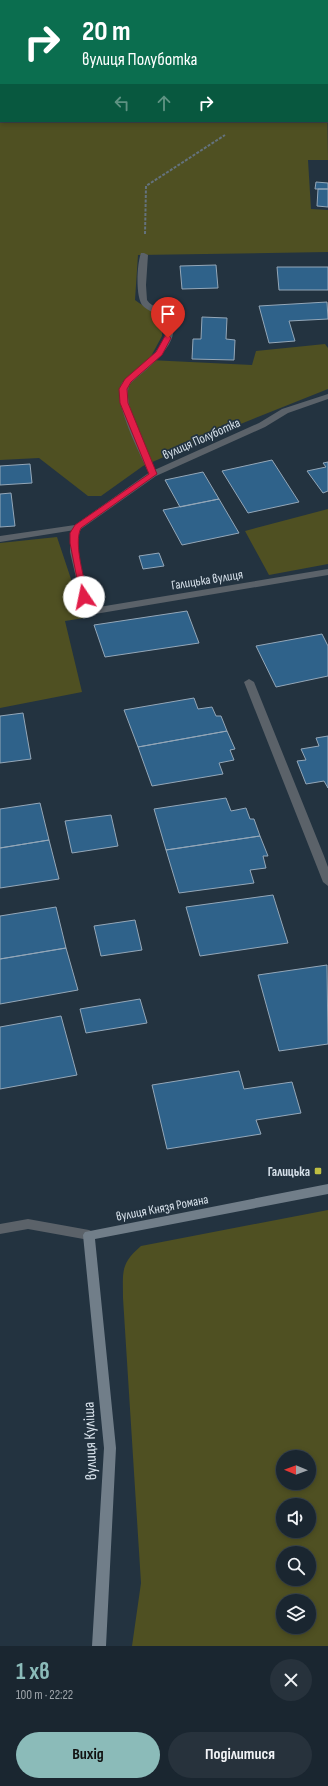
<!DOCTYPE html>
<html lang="uk">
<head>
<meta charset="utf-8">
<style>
	:root { --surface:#1a2630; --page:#27323c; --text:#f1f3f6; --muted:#9fa5ab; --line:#38434c; --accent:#8bbbb9 }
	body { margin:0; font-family:"Sofia Sans Condensed",sans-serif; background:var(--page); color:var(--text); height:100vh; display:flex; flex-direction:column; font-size:15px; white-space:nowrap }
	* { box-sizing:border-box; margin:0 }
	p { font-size:13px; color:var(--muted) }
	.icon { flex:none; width:22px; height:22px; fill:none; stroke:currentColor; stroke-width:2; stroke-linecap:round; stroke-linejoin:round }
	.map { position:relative; height:1646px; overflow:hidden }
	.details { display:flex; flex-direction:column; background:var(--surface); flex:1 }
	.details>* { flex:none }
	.top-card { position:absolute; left:0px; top:0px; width:328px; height:122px; box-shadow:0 2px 6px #0003,0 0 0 1px var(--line); background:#0b6e4f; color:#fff; overflow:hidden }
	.needle { width:26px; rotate:271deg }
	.fabs { position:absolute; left:276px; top:1450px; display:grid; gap:8px }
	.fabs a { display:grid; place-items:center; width:40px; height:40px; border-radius:50%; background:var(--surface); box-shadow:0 2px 6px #0003,0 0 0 1px var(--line); font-size:20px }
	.pin { position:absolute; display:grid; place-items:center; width:34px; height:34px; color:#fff; margin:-41px -17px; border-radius:50% 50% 50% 0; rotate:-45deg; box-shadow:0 0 4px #0007 }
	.pin .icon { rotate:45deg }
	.me { position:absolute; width:44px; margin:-22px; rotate:349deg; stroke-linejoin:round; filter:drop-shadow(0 0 3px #0008) }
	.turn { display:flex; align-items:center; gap:14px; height:84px; padding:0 16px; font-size:18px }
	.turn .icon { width:52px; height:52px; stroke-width:2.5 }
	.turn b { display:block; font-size:28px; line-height:34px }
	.lanes { display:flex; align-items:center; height:38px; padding:0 16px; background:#0003; justify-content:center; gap:20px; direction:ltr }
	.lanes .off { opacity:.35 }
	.round { display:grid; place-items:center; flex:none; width:42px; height:42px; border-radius:21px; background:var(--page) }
	.headline { display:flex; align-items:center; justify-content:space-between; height:68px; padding:0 16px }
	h1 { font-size:24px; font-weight:700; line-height:30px; color:var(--accent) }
	.action { display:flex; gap:8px; margin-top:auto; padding:8px 16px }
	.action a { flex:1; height:46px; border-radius:24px; background:var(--accent); color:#111; font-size:16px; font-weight:700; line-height:46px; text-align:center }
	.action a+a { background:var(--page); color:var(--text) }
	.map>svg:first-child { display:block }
	.green { fill:#4f5022; fill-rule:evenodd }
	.building { fill:#2f628a; stroke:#94a7b8 }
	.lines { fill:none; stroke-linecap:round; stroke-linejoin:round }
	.path { stroke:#64727d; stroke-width:2; stroke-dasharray:3 1.5; stroke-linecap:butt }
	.service { fill:#5b6269; fill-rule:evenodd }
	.minor { fill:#5b6269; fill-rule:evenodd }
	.tertiary { fill:#5b6269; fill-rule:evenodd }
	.secondary { fill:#717e89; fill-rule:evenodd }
	.route { fill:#e11d48; stroke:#92132f }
	.poi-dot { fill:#bebe42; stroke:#233340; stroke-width:1.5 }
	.labels { text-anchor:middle; stroke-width:3.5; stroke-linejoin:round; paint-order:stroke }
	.street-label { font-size:13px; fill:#d7e1ea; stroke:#233340 }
	.poi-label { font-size:13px; font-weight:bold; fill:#d7e1ea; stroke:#233340; text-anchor:end }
	.near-street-label { font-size:16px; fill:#d7e1ea; stroke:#233340 }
</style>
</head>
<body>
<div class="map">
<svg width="328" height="1646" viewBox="0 0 328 1646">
	<rect width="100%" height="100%" fill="#233340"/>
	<path class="green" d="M154,0H297L154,1Z
		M327,87L328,160H308L311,209L328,210V252L138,255L135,300C144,307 154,311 162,319V336L149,360L252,365L256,351L325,344L328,348V389L243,423L143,466L101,496H88L39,458L0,460V91L1,121H327Z
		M328,509V564L269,575L245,531Z
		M57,537L84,618L65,621L82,692L0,708V543Z
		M328,1210V1646H132L141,1583L123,1298C123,1272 120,1264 141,1246ZM283,1457H309V1483H283ZM283,1505H309V1531H283ZM283,1553H309V1579H283ZM283,1601H309V1627H283Z"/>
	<path class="building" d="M316,182L328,183V189H315Z
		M318,189H328V207L317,206Z
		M216,265L218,288L182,289L180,266Z
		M277,267H328V290H279Z
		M327,302L328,319L289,321L295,341L269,343L259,306Z
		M202,317L227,318L226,339L235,340L234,360L192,359L193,339H201Z
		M272,460L299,502L248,513L222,471Z
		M328,462V491L323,493L307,471L326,467L323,463Z
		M30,464L32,483L0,485V466Z
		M203,472L219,499L180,507L165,480Z
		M11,493L15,526L0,527V494Z
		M219,499L239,533L182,545L163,510Z
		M159,553L164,566L143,569L139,556Z
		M187,611L199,643L105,657L94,625Z
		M322,634L328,646V676L276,687L256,646Z
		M194,698L198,709L212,707L216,716H221L227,731L138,747L124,710Z
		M23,713L31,759L0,763V716Z
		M227,731L235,749L230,750L234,760L219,763L223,774L152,786L138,747Z
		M328,736V788L324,781L306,784L297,761L306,760L301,749L319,746L316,738Z
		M226,798L231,811L246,808L250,819H254L260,836L166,850L154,809Z
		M40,803L49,840L0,848V809Z
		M111,815L118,846L72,853L65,821Z
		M260,836L268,856H263L266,868L250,870L254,883L179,893L166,850Z
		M49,840L59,879L0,888V848Z
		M273,895L288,943L200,956L186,907Z
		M56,907L66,948L0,959V916Z
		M135,920L142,950L101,956L94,926Z
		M66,948L78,990L0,1004V959Z
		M327,965L328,1044L279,1051L258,975Z
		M140,999L147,1023L86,1033L80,1009Z
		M61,1016L77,1075L0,1089V1027Z
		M239,1071L244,1089L292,1082L301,1113L256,1120L261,1134L167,1149L152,1085Z"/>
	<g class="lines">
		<path class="path" d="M145,234L146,186L225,135"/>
		<path class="service" d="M141,253H144L148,255L146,285L147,300C152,308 163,308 169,316C187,341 146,369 131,383C118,398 150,456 157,474L153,477L149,474C141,455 111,400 122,383C136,367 178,344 162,318C156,313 148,311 143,306C135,298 137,263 141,253Z
			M78,524L82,527C71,544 87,589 93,608L328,569V575L89,615L84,612L70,552V534L75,525Z"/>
		<path class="minor" d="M328,394V399L288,413L265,427L156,476L81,529L0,542V536L75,525L150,472L259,423L282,409Z
			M249,679L254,682L324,856L328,867V886L323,882L244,682Z"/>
		<path class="tertiary" d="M28,1219L89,1230L93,1232L95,1235L93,1238L89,1240L28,1229L0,1234V1224Z"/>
		<path class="secondary" d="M328,1184V1194L95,1239L116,1448L106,1646H92L104,1448L83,1235L85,1232Z"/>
	</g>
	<path class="route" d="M168,335L171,338L162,355L131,382L127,389L128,403L157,474L81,528C73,543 85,580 88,597L84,599H81L70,543V533L75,525L149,474L120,403L119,389L125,379L156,352L165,336Z"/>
	<rect class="poi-dot" x="314" y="1167" width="8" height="8" rx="2"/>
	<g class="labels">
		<g class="street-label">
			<text transform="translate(201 438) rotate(-24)" y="5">вулиця Полуботка</text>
			<text transform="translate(207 579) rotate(-9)" y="5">Галицька вулиця</text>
			<text transform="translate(162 1207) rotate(-11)" y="5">вулиця Князя Романа</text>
		</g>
		<g class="poi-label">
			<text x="310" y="1176">Галицька</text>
		</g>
		<g class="near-street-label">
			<text transform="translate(89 1441) rotate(-92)" y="6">вулиця Куліша</text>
		</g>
	</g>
</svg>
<div class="fabs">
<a><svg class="needle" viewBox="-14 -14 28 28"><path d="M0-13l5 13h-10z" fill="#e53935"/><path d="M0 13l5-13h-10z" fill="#9fa5ab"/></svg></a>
<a><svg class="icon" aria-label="sound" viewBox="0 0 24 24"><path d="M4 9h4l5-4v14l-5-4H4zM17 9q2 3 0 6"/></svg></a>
<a><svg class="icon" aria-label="search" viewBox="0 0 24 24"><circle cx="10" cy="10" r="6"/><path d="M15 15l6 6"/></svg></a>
<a><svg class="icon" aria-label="layers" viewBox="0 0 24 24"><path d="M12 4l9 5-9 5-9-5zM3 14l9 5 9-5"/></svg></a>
</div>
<div class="pin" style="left:168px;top:338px;background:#d93025"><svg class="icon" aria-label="arrive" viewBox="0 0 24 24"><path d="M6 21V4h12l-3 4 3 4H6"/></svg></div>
<svg class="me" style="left:84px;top:597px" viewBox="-20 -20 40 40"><circle r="19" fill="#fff"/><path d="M0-13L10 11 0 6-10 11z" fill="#e11d48"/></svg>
<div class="top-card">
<div class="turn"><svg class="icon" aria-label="right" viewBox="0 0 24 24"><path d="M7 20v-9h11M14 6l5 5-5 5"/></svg><div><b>20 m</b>вулиця Полуботка</div></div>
<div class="lanes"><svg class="icon off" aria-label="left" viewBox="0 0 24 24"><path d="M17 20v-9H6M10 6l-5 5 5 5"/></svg><svg class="icon off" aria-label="ahead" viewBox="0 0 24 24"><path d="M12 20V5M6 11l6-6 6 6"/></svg><svg class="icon" aria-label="right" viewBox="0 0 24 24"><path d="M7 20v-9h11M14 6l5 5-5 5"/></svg></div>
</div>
</div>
<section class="details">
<div class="headline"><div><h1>1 хв</h1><p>100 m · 22:22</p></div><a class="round"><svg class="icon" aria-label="close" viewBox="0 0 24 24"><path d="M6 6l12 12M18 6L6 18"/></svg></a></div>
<div class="action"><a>Вихід</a><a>Поділитися</a></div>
</section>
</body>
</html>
